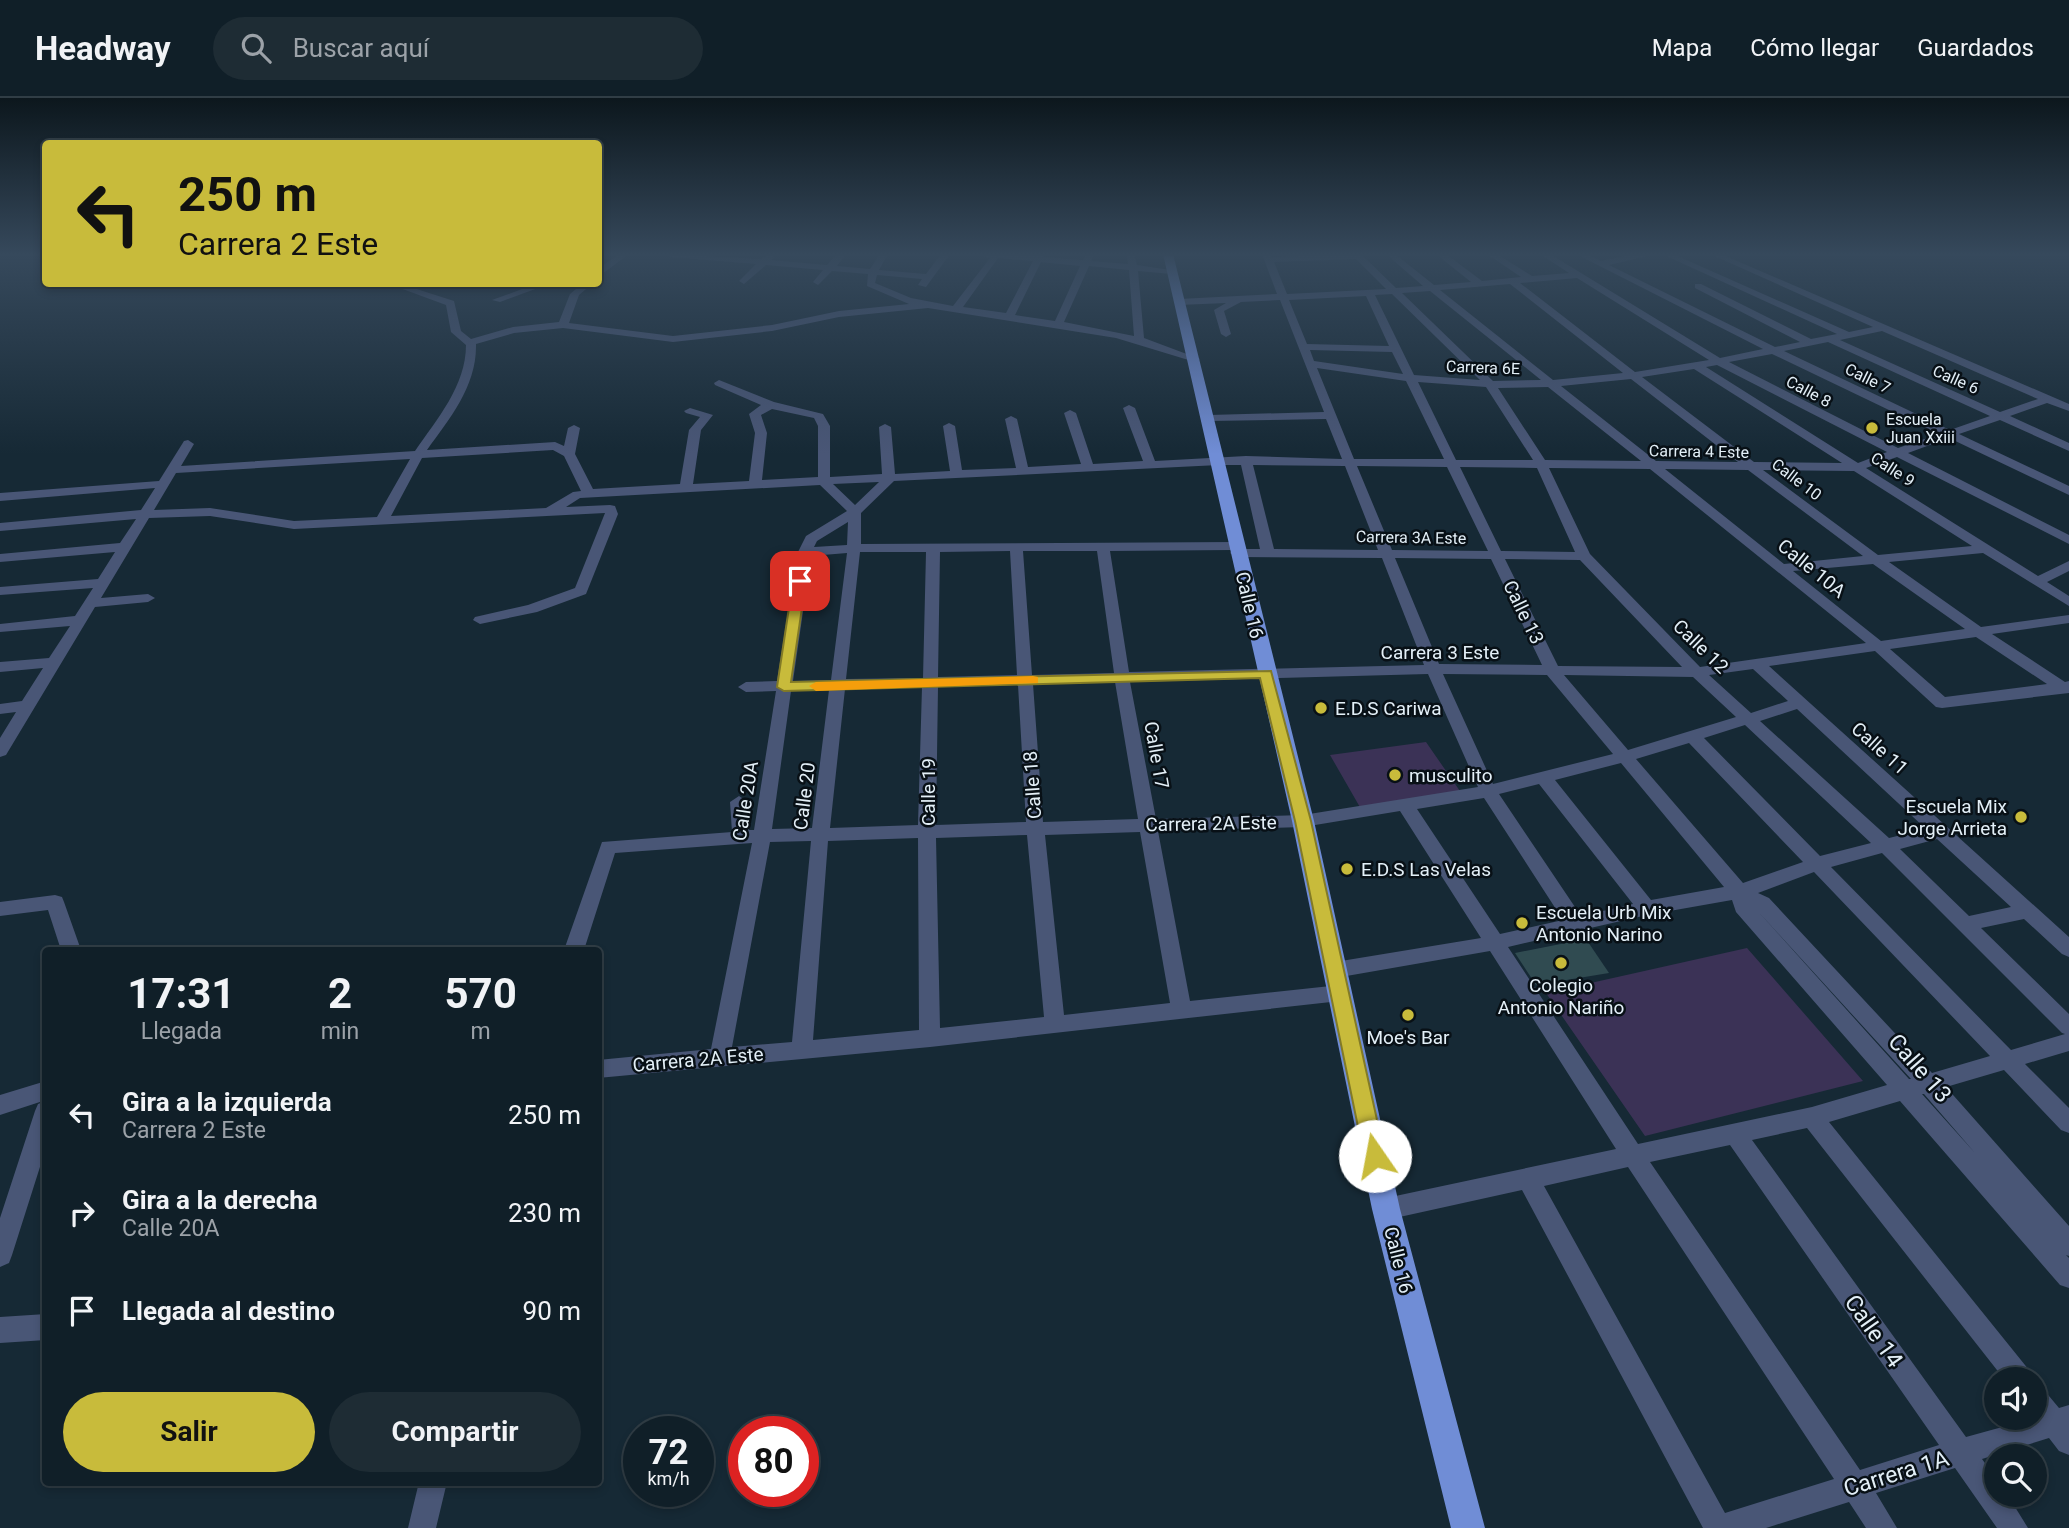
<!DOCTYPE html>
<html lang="es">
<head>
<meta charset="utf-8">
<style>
	:root { --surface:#101f28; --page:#1e2c34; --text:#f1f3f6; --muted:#9ca2a8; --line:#303d45; --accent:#c8bb3b }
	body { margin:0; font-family:Roboto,sans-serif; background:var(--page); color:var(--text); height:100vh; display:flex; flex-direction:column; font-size:26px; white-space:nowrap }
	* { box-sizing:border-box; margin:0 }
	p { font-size:23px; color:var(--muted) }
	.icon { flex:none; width:38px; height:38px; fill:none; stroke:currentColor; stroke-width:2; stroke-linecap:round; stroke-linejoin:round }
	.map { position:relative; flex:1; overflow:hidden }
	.side { position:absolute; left:42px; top:849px; width:560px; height:539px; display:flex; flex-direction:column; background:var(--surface); border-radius:7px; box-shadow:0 4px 10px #0003,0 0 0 2px var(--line) }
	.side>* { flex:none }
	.guide { position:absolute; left:42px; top:42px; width:560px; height:147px; border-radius:7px; box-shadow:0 4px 10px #0003,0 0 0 2px var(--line); background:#c8bb3b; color:#111; overflow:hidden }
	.buttons { position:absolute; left:1984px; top:1269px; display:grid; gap:14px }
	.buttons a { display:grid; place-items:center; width:63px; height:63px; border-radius:50%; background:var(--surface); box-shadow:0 4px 10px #0003,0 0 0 2px var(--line); font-size:35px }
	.speed { position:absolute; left:623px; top:1318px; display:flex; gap:14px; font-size:35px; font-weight:700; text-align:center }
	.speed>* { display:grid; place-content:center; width:91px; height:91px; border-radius:50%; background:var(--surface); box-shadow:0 4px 10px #0003,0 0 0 2px var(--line); line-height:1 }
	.speed small { font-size:18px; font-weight:400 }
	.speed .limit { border:10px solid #d22; background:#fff; color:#111 }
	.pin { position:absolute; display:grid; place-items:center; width:60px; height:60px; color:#fff; margin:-30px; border-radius:14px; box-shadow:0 4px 10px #0006 }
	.me { position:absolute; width:77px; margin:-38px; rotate:348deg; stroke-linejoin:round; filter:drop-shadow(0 0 5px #0008) }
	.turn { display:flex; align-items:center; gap:24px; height:147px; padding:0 21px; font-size:32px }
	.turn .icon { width:91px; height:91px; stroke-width:2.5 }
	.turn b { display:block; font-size:49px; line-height:60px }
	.eta { display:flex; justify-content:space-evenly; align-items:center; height:119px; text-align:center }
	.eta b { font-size:42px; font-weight:700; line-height:49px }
	.cta { display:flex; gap:14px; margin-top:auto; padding:14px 21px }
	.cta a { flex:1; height:80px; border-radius:42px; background:var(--accent); color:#111; font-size:28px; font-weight:700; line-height:80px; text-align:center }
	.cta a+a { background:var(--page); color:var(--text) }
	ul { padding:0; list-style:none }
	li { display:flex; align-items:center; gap:21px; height:98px; padding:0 21px }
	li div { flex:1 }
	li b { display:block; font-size:26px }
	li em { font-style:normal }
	header { display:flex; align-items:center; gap:42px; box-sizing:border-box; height:98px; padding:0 35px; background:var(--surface); border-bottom:2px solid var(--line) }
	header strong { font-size:33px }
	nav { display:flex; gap:38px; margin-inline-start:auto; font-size:24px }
	.search { width:490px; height:63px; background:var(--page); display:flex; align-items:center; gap:18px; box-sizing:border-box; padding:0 24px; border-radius:38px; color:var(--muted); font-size:26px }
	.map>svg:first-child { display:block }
	.green { fill:#3b3256 }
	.building { fill:#304b51 }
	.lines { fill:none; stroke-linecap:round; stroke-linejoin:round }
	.minor { fill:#495676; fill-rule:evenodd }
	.trunk { fill:#708dd6; fill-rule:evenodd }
	.route { fill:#c8bb3b; stroke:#827a26; stroke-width:2 }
	.slow { fill:#f59e0b }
	.poi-dot { fill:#c8bb3b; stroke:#081016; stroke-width:2.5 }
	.labels { text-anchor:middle; stroke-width:5; stroke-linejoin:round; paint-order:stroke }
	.far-street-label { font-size:16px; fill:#e3eff7; stroke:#081016 }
	.far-poi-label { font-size:16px; fill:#e3eff7; stroke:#081016; text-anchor:start }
	.street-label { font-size:19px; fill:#e3eff7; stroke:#081016 }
	.poi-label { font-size:19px; fill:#e3eff7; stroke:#081016; text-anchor:start }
	.near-street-label { font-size:23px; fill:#e3eff7; stroke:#081016 }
</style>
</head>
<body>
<header>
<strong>Headway</strong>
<div class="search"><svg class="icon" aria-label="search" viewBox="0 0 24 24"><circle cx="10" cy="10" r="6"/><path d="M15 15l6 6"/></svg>Buscar aquí</div>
<nav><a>Mapa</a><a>Cómo llegar</a><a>Guardados</a></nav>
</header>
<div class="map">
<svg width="2069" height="1430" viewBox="0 0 2069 1430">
	<rect width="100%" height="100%" fill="#162935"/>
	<path class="green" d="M1426,644L1462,696L1361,711L1330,657Z
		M1747,850L1863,983L1645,1038L1546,895Z"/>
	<path class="building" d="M1586,841L1609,875L1536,887L1515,855Z"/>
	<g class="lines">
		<path class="minor" d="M619,156H629L598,179V171Z
			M666,156L761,161L769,156L774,159L771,162L827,167L837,156H846L837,168L870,171L880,156H888L879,172L926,176L941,156H950L926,189L918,187L922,181L877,177L875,185L911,200L953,208L990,160L975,156L1035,158L1045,156L1044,159L1083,162L1086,156H1094L1091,163L1128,166L1127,158L1134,156L1137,167L1177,173L1172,176L1138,173L1144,240L1200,261L1195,264L1116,240L928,210L839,219L772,233L673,244L563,230L514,235L476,246C477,288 450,320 427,352L555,344L564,348L568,330L574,327L580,330L575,356L593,391L680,386L689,332L700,319L686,315L684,313L690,310L713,317L701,332L693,386L749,383L755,335L749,316L761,307L715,287L714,285L719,282L774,304L823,316L830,328V379L882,376L879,329L885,326L891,329L895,376L950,373L943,328L949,325L955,328L962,372L1016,370L1005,321L1011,318L1017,321L1028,369L1081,366L1064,315L1070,312L1076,315L1093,366L1143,363L1123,310L1129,307L1135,310L1155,363L1246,358L1342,361L1326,321L1209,323L1203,320L1209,317L1324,314L1280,202L1241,204L1224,213L1231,236L1226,239L1221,236L1214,212L1226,205L1179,207L1174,204L1179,201L1277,196L1262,156H1270L1272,159L1361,156L1396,190L1423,188L1386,156H1395L1434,187L1471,184L1436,156H1446L1482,183L1521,179L1487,156H1497L1532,178L1569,175L1540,156H1550L1720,260L1763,251L1576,156H1587L1601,163L1624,158L1623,156H1656L1609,167L1775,249L1800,244L1695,190V186H1701L1811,241L1837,236L1662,156H1673L1849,234L1873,229L1710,156H1721L2069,306V313L2047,305L2010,318L2069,345V353L2000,322L1959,336L2069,388V397L1949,340L1908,355L2069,437V446L1897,359L1866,370L2038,478L2069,463V473L2047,484L2069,498V508L1983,455L1889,464L1981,529L2069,517V525L1992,536L2065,584L2069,583V595L1942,610L1936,609L1875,553L1769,568L2069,839V859L2062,856L2024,821L1981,830L2069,916V953L2025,966L2069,1010V1035L2061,1032L2004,972L1946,989L2069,1128V1158L2066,1157L2069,1160V1190L2060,1187L1900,1003L1829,1024L2029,1272L2033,1281H2004L1807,1030L1752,1042L1966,1339L2035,1320V1288L2044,1292L2059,1310L2069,1307V1357L2059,1353L2049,1340L1982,1361L1997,1382V1396H2007L2028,1430H1997L1955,1370L1876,1395L1897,1430H1866L1849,1404L1766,1430H1703L1522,1092L1386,1122L1378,1119L1374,1111L1378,1103L1386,1100L1616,1051L1490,853L1335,880L1328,878L1325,872L1328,866L1335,864L1481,840L1400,713L1303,729L1158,733L1190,903L1340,887L1347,889L1350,895L1347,901L1340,903L930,949L598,980V962L711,951L752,745L615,755L584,852H564L602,744L732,734L730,704L739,698L748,704L749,732H754L776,593L746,594L738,589L746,584L777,583L797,456L806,438L847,413L820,387L580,400L566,409L610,407L615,408L618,416L586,496L537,514L480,526L473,522L475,519L528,507L575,490L605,415L294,431L210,418L149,420L101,500L148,496L155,500L148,504L95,509L6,657L0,659V640L16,614L0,616V606L22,603L43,570L0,574V564L49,560L70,528L0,534V526L75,518L93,490L0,497V489L98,481L115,454L0,464V456L120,445L136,421L0,433V425L141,412L155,390L0,403V395L159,383L184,343L188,342L194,346L181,368L415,353C437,321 466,288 466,247L451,234L446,207L389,186H401L454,203L461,233L471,241L513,229L559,224L570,196L582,186H592L579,197L569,225L673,238L772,227L839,213L909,206L867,188L868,176L832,173L818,187L813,184L823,172L766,167L744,186L739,183L756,166L670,159ZM998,160L1033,163L1006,215L963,209ZM1356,161L1386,191L1287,196L1274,164ZM1041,164L1080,168L1055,223L1015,217ZM1089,168L1129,172L1134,238L1064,224ZM1577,180L1709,262L1635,274L1520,185ZM1510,186L1623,275L1553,282L1440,192ZM1430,193L1541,282L1493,283L1402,195ZM1392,196L1480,282L1414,277L1375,197ZM1366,198L1389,248L1307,246L1289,202ZM1882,233L2038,301L2000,314L1840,242ZM1828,244L1990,318L1950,332L1784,253ZM1310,252L1392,254L1403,276L1314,263ZM1772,256L1939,336L1898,350L1729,264ZM1717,267L1887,354L1858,365L1706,269ZM1317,270L1406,283L1444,361H1354ZM1694,271L1842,365L1754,364L1642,279ZM1631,281L1738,364L1656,363L1561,288ZM1418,284L1486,289L1533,362H1456ZM1548,289L1641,363L1545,362L1498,290ZM772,311L814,320L818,328V379L762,382L767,335L761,317ZM553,352L564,358L581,393L573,394L546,410L391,418L422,360ZM410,361L377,419L294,423L210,410L154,412L176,375ZM1219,367H1241L1260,451H1240L1243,448L1236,444L861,446V415L894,383ZM1253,367L1345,368L1378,452L1274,451ZM1357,368L1447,369L1488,453L1392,452ZM1460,369L1537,370L1575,454L1501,453ZM1549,370L1650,371L1866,545L1700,569L1590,456ZM1665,371L1748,372L1863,458L1784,466ZM1763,372L1854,373L1972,448L1878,457ZM879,384L855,407L833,386ZM848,424L847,447L814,449L817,443ZM1233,452L1230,455L1237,459L1382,460L1424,567L1129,574L1110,453ZM1010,453L1017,577L938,579L940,454ZM1023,453H1097L1114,575L1032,577ZM860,454H926L923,580L846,581ZM847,455L831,582L793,583L811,458ZM1395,460L1491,461L1542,567L1439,566ZM1505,461L1580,462L1682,569L1558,568ZM1873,466L1965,531L1881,543L1793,473ZM1976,539L2047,586L1945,599L1890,551ZM1753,571L1788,603L1751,615L1709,577ZM1428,576L1478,689L1303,717L1156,721L1130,584ZM1443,576L1547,577L1613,656L1493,686ZM1564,577L1693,579L1736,619L1628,652ZM1115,584L1138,721L1043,724L1033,586ZM1018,587L1026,724L936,727L938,589ZM922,589L918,727L830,730L845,591ZM829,592L812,730L772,731L791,593ZM1797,611L1926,731L1889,740L1760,623ZM1745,627L1871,745L1820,758L1704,640ZM1689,645L1803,764L1743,785L1636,661ZM1621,665L1724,789L1651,802L1555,682ZM1539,686L1633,806L1581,818L1499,696ZM1484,700L1563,822L1500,836L1417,711ZM1140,734L1170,905L1064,917L1045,737ZM1027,737L1044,919L940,930L936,740ZM918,740L919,932L813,942L828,743ZM1937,741L2011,809L1969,818L1900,751ZM811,743L792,944L732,949L770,744ZM1882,755L2062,935L2065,936L2011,952L1831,769ZM1814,774L1990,958L1932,975L1769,800L1758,795ZM1732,802L1736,814L1887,987L1812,1009L1638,1046L1508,849L1647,817ZM1755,810L1911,981H1909ZM1922,996H1924L1975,1055ZM1730,1047L1939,1347L1860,1372L1650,1064ZM1628,1069L1834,1381L1725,1415L1544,1088Z
			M536,186H549L500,204L492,202Z
			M55,797L62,799L64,804L81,852H61L48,812L0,818V804Z
			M46,983V1002L0,1017V997Z
			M46,1003V1050L12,1157L9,1165L0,1169V1120L35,1013L38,1006Z
			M46,1216V1242L0,1245V1219Z
			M419,1384H447L436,1430H408Z"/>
		<path class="trunk" d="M1163,156H1173L1314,723L1400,1111L1485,1430H1451L1372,1111L1292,723Z"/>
	</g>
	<linearGradient id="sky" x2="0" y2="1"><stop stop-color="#0c171d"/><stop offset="0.44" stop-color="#36495c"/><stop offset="1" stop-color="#36495c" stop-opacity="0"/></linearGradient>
	<rect width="2069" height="356" fill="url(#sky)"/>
	<path class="route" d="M800,479L806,483L791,584L1271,573L1311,723L1385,1058L1382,1065L1375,1068L1367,1065L1364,1058L1295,723L1260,580L784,593L777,589L793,483Z"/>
	<path class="slow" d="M1033,578L1038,579V585L816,593L809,588L816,584Z"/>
	<g class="poi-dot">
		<circle cx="1872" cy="330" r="7"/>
		<circle cx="1321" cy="610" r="7"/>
		<circle cx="1395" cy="677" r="7"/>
		<circle cx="2021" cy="719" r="7"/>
		<circle cx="1347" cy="771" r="7"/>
		<circle cx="1522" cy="825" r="7"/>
		<circle cx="1561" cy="865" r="7"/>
		<circle cx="1408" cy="917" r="7"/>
	</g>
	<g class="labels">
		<g class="far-street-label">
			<text transform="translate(1483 269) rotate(2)" y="6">Carrera 6E</text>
			<text transform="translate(1868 280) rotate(26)" y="6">Calle 7</text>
			<text transform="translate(1956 281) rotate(24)" y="6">Calle 6</text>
			<text transform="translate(1809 293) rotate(28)" y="6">Calle 8</text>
			<text transform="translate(1699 353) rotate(1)" y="6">Carrera 4 Este</text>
			<text transform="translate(1893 371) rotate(33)" y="6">Calle 9</text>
			<text transform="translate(1797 381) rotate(37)" y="6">Calle 10</text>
			<text transform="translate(1411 439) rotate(1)" y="6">Carrera 3A Este</text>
		</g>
		<g class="far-poi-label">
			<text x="1886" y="327">Escuela<tspan x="1886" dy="18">Juan Xxiii</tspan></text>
		</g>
		<g class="street-label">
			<text transform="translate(1812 470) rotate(39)" y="7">Calle 10A</text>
			<text transform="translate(1250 507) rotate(77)" y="7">Calle 16</text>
			<text transform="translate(1524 514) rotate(64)" y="7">Calle 13</text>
			<text transform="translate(1701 548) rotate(44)" y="7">Calle 12</text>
			<text x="1440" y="561">Carrera 3 Este</text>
			<text transform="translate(1880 650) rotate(42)" y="7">Calle 11</text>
			<text transform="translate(1157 657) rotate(80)" y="7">Calle 17</text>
			<text transform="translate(1032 687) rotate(-94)" y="7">Calle 18</text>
			<text transform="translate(928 694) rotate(-90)" y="7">Calle 19</text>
			<text transform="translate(804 698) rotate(-83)" y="7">Calle 20</text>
			<text transform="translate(745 703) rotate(-81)" y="7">Calle 20A</text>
			<text transform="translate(1211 725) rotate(-1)" y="7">Carrera 2A Este</text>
			<text transform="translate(698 961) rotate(-5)" y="7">Carrera 2A Este</text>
			<text transform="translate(1399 1162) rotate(76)" y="7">Calle 16</text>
		</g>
		<g class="poi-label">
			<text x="1335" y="617">E.D.S Cariwa</text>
			<text x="1409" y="684">musculito</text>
			<text x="2007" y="715" text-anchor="end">Escuela Mix<tspan x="2007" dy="22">Jorge Arrieta</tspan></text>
			<text x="1361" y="778">E.D.S Las Velas</text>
			<text x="1536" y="821">Escuela Urb Mix<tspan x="1536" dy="22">Antonio Narino</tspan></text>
			<text x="1561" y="894" text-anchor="middle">Colegio<tspan x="1561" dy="22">Antonio Nariño</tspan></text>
			<text x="1408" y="946" text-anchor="middle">Moe's Bar</text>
		</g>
		<g class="near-street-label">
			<text transform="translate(1920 970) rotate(49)" y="8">Calle 13</text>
			<text transform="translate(1874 1233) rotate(55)" y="8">Calle 14</text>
			<text transform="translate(1896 1375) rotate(-17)" y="8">Carrera 1A</text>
		</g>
	</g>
</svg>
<div class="buttons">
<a><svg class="icon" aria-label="sound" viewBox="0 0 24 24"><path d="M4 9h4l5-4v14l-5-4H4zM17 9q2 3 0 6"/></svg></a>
<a><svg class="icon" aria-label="search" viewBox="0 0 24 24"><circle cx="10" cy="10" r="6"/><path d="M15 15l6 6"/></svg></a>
</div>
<div class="speed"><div>72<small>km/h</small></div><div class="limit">80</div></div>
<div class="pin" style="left:800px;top:483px;background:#d93025"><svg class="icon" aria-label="arrive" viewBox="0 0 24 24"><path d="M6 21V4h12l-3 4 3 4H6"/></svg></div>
<svg class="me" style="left:1375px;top:1058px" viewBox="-20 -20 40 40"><circle r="19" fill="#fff"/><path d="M0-13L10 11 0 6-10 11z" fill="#c8bb3b"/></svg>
<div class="guide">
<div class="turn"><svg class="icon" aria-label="left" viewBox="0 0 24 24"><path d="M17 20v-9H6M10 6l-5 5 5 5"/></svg><div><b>250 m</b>Carrera 2 Este</div></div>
</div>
<section class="side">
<div class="eta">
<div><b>17:31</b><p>Llegada</p></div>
<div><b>2</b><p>min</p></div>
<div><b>570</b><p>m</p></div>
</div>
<ul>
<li><svg class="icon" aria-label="left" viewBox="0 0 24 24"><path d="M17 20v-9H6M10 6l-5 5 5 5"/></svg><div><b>Gira a la izquierda</b><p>Carrera 2 Este</p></div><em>250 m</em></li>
<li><svg class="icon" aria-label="right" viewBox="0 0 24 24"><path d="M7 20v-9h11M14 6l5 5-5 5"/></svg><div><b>Gira a la derecha</b><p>Calle 20A</p></div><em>230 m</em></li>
<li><svg class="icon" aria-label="arrive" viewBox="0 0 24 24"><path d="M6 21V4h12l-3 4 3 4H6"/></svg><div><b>Llegada al destino</b></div><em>90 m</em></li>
</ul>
<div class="cta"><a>Salir</a><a>Compartir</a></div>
</section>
</div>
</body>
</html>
